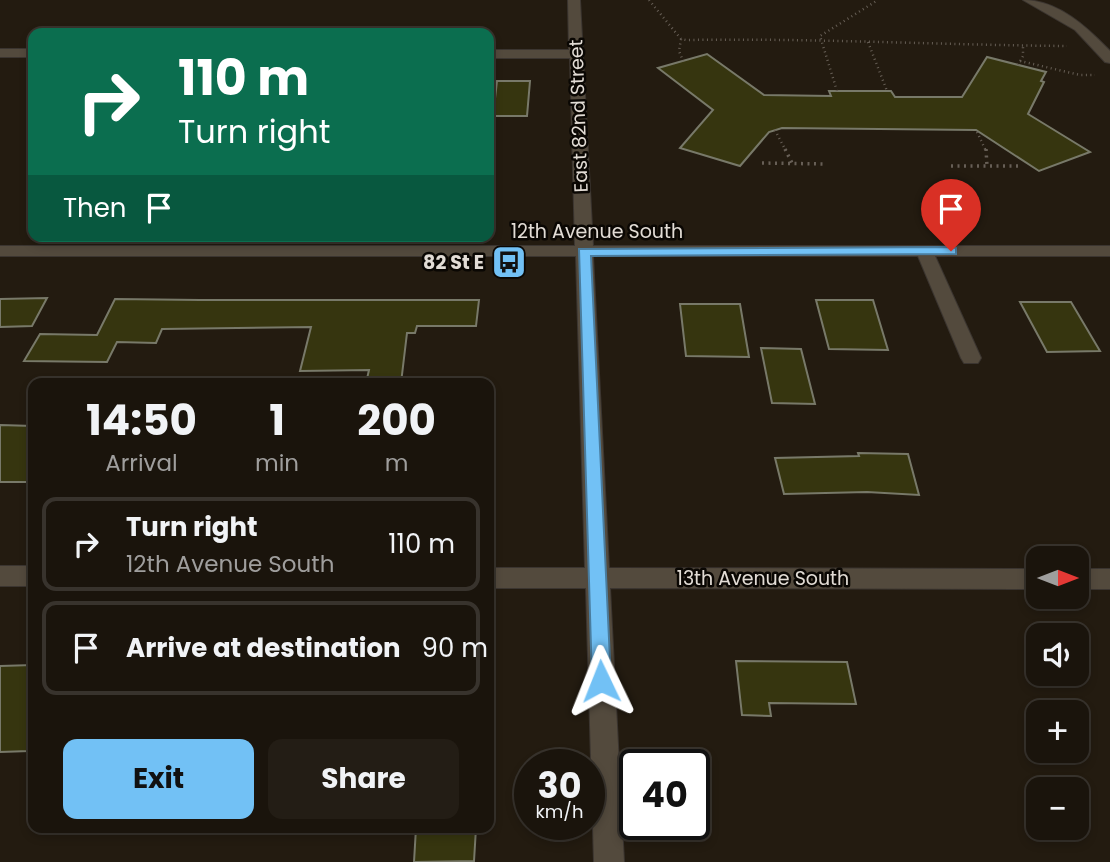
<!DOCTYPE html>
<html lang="en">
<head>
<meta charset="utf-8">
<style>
	:root { --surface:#1a140c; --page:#231d15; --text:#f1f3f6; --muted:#9f9e9d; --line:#38332d; --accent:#72c1f5 }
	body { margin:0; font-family:Poppins,sans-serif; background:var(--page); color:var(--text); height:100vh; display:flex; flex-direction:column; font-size:26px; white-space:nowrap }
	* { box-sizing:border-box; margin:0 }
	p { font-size:23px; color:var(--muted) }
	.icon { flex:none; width:38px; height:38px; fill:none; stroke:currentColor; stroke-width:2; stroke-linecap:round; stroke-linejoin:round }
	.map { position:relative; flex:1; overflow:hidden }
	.drawer { position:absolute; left:28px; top:378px; width:466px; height:455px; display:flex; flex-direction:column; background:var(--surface); border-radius:14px; box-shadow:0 4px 10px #0003,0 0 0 2px var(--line) }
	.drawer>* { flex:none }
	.banner { position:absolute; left:28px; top:28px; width:466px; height:214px; border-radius:14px; box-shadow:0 4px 10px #0003,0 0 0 2px var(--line); background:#0b6e4f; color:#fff; overflow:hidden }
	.needle { width:46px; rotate:90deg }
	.tools { position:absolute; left:1026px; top:546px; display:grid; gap:14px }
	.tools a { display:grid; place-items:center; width:63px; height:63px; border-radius:14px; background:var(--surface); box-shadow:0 4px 10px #0003,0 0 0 2px var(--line); font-size:35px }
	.speed { position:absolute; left:514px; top:749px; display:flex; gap:14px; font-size:35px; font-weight:700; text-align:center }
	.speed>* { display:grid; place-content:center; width:91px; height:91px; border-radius:50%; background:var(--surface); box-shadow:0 4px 10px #0003,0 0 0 2px var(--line); line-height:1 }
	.speed small { font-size:18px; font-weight:400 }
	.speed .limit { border:4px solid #111; border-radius:10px; background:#fff; color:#111 }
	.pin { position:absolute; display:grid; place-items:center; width:60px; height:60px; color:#fff; margin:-72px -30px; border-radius:50% 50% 50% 0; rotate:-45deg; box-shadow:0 0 7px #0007 }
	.pin .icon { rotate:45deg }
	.me { position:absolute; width:77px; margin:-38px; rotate:358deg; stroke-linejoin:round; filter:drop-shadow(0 0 5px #0008) }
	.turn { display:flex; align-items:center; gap:24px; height:147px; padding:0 35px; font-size:32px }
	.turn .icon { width:91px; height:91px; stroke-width:2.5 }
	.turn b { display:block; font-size:49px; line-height:60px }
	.then { display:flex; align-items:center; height:66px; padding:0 35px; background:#0003; gap:14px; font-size:26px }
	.eta { display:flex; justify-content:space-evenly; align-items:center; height:119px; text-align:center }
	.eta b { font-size:42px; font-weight:700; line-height:49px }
	.primary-button { display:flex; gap:14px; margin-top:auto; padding:14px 35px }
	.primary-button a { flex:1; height:80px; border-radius:14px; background:var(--accent); color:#111; font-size:28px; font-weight:700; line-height:80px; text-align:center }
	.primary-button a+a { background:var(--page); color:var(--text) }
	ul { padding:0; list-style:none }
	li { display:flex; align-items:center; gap:21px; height:94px; margin:0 14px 10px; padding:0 21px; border:4px solid var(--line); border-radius:14px }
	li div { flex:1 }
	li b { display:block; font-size:26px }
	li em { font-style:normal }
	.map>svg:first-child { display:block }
	.building { fill:#36350f; stroke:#787969; stroke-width:2 }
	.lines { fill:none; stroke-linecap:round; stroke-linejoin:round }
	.minor-casing { stroke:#3b3530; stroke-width:2 }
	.path-far1 { stroke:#675f56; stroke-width:2.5; stroke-dasharray:1 3.5; stroke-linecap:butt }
	.path { stroke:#675f56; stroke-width:3.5; stroke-dasharray:2 4.5; stroke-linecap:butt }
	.minor { fill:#534a3d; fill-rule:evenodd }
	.route { fill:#72c1f5; stroke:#4a7d9f; stroke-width:2 }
	.labels { text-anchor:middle; stroke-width:5; stroke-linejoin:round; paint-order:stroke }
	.street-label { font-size:19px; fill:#e2dcd5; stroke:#0a0703 }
	.poi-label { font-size:19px; font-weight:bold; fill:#e2dcd5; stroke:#0a0703; text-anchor:end }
</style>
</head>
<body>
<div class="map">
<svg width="1110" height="862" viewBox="0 0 1110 862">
	<rect width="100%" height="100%" fill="#231b10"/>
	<path class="building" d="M707,54L764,95L831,96L829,91H891L895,97H962L987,57L1046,72L1041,81L1044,82L1028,114L1090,152L1039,171L976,130L782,128L769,132L740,166L680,148L713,110L658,68Z
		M497,81H530L527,116H493Z
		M47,298L32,326L0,327V299Z
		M115,299L200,300H479L476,326H417L415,333H407L401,383H366L369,370L300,371L311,327L162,329L156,343L117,342L107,362L24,361L40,334L97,335Z
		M816,300H873L888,350L829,349Z
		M1020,302H1071L1100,351L1047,352Z
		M680,304H740L749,357L686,356Z
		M761,348L801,349L815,404L772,403Z
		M0,425L33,426V482H0Z
		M858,453L908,454L919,495L867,492L784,494L775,458L859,456Z
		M736,661L847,662L856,704L769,703L771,716L742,715Z
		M33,665V738L29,751L0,752V666Z
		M416,828H476L474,861L414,862Z"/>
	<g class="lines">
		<g class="minor-casing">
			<path id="minor" d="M568,0H580L593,246H1110V256H935L981,358L978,363H964L961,358L918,256H593L609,568L1038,569V589L610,588L624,862H594L586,588H488V568H585L576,256H0V246H575L570,58H488V50H569Z
				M1023,0C1058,0 1087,27 1110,51V63L1105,62L1075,30Z
				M0,49H33V57H0Z
				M0,566H33V586H0Z
				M1076,569H1110V589H1076Z"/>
		</g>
		<path class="path-far1" d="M649,0L681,39L686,40C813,38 940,45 1067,46
			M681,39L679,51L683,61
			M868,42L887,91
			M1020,61L1080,75H1095
			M1018,65L1023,56V47
			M837,91L820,36L878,0
			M775,130L786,151
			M977,132L986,151"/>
		<path class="path" d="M785,149L792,163
			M986,149L987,166
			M762,163L827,164
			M951,166H1018"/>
		<use href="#minor" class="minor"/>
	</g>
	<path class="route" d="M951,247L956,248V254L591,256L611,681L608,688L601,691L594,688L592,681L579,249Z"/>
	<defs>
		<g id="bus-square" transform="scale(1.75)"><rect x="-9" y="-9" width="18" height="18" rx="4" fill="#72c1f5" stroke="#0a0703"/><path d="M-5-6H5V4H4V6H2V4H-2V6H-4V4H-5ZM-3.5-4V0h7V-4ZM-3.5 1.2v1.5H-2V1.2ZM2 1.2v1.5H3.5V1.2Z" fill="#111"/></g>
	</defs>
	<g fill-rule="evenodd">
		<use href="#bus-square" x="509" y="262"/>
	</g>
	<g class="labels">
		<g class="street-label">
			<text transform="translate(578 116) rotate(-92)" y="7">East 82nd Street</text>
			<text x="597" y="238">12th Avenue South</text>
			<text x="763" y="585">13th Avenue South</text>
		</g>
		<g class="poi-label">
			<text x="484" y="269">82 St E</text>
		</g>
	</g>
</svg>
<div class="tools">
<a><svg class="needle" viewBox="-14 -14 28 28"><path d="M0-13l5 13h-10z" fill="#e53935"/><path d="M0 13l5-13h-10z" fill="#9f9e9d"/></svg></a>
<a><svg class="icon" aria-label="sound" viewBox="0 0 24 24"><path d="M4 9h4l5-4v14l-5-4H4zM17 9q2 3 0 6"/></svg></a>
<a>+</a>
<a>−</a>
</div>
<div class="speed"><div>30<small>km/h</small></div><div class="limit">40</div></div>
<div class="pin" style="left:951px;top:251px;background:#d93025"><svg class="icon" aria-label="arrive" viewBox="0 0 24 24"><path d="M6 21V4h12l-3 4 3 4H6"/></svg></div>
<svg class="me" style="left:601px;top:681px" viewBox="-20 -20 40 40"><path d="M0-17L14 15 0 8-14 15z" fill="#72c1f5" stroke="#fff" stroke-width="4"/></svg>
<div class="banner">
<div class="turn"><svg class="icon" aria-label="right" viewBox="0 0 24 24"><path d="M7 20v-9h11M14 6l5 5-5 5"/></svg><div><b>110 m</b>Turn right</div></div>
<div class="then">Then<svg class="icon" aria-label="arrive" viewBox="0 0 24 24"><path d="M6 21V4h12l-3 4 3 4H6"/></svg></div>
</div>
<section class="drawer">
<div class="eta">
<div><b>14:50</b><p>Arrival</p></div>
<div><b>1</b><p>min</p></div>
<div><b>200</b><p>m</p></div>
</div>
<ul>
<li><svg class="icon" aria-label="right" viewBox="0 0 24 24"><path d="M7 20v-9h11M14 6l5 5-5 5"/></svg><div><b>Turn right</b><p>12th Avenue South</p></div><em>110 m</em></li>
<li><svg class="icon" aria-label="arrive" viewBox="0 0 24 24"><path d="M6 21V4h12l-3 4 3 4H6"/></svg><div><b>Arrive at destination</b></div><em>90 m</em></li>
</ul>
<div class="primary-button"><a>Exit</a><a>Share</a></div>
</section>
</div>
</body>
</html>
